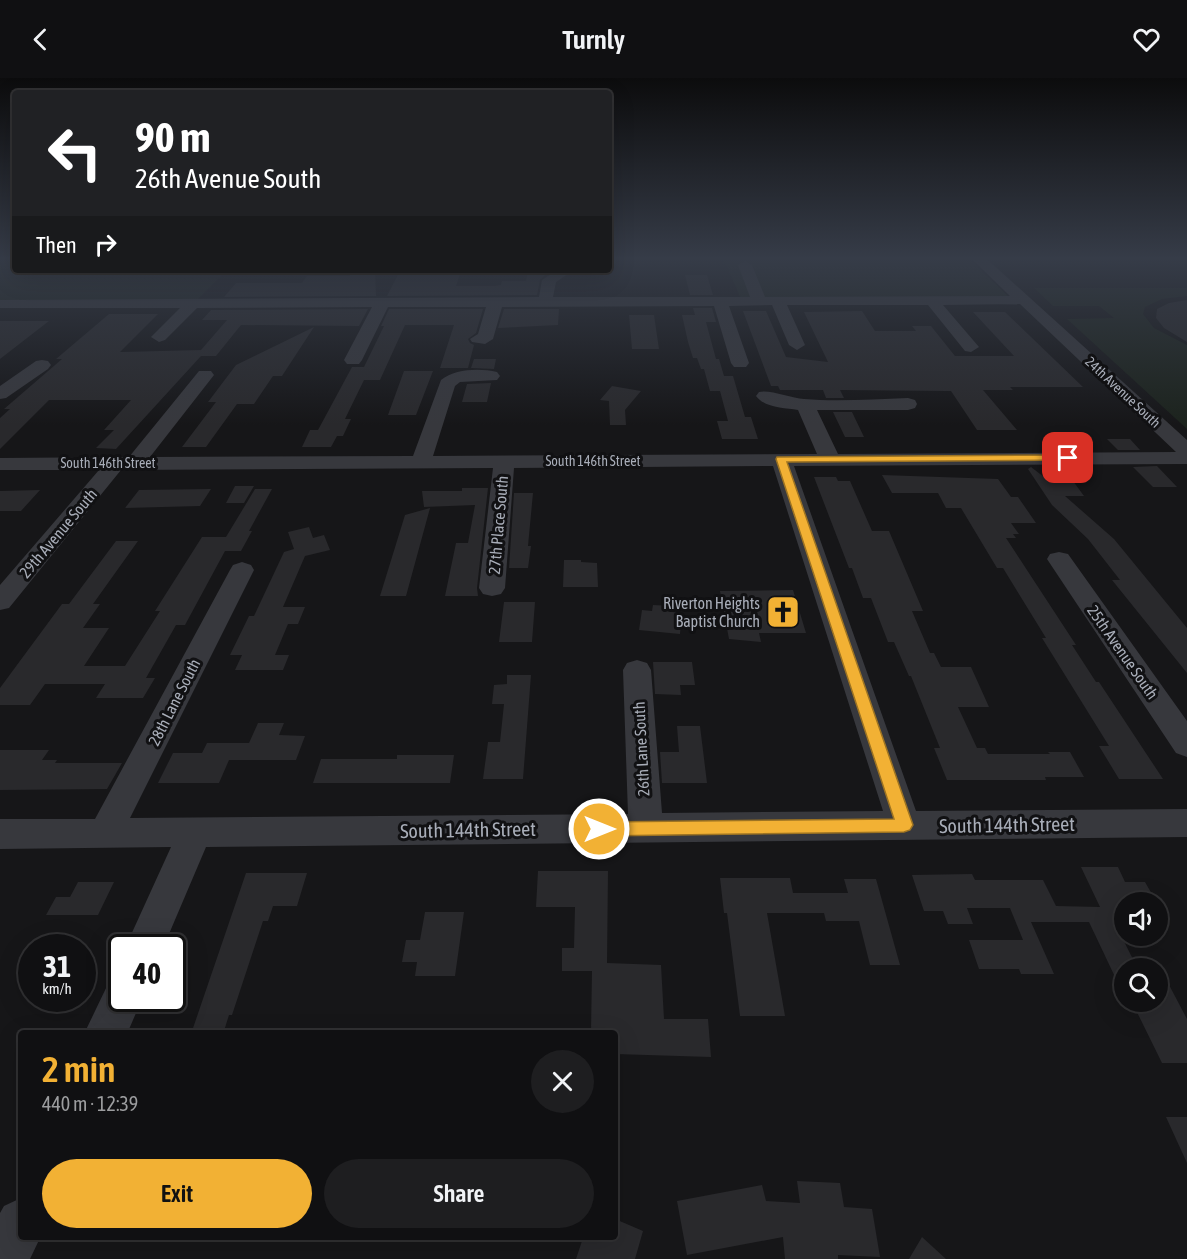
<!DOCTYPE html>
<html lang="en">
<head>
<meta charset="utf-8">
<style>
	:root { --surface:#101012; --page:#1e1e20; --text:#f1f3f6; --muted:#9c9d9f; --line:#303032; --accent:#f2b134 }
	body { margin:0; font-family:"Asap Condensed",sans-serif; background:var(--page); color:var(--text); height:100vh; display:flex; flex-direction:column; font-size:22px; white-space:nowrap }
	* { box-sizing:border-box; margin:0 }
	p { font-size:20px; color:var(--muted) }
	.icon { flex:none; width:33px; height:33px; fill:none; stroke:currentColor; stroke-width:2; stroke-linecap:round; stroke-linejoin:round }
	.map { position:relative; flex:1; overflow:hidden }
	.details { position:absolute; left:18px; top:952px; width:600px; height:210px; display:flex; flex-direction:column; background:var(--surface); border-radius:6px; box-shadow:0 6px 24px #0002,0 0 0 2px var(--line) }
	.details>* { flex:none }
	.banner { position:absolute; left:12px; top:12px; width:600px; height:183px; border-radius:6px; box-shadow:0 6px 24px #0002,0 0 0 2px var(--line); background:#202124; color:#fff; overflow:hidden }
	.controls { position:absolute; left:1114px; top:814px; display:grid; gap:12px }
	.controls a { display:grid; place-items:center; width:54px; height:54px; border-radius:50%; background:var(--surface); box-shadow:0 6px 24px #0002,0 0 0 2px var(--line); font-size:30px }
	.speed { position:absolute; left:18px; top:856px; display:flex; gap:12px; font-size:30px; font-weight:700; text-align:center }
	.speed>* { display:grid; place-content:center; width:78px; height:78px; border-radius:50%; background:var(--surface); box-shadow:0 6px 24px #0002,0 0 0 2px var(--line); line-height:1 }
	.speed small { font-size:15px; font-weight:400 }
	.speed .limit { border:3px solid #111; border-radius:9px; background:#fff; color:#111 }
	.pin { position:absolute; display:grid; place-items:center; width:51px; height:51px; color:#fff; margin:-26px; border-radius:12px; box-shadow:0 3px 9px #0006 }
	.me { position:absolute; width:66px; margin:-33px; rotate:90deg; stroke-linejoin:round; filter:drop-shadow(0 0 4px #0008) }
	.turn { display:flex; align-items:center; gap:21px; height:126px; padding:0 24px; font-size:27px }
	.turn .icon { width:78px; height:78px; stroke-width:2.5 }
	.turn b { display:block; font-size:42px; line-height:51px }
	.then { display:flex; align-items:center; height:57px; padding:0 24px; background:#0003; gap:12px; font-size:22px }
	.round { display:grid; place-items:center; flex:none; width:63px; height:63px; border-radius:32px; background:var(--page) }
	.summary { display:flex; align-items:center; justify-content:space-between; height:102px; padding:0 24px }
	h1 { font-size:36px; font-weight:600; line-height:45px; color:var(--accent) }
	.button { display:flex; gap:12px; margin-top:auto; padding:12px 24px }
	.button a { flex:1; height:69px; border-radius:36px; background:var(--accent); color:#111; font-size:24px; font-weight:600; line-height:69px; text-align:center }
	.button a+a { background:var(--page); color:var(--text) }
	header { display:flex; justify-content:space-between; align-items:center; height:78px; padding:0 24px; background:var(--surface); font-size:27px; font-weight:600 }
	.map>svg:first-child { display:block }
	.green { fill:#1c231d }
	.building { fill:#29292c }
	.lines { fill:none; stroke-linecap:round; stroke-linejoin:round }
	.minor { fill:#37383d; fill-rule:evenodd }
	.route { fill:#f2b134; stroke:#9d7322; stroke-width:1.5 }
	.labels { text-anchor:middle; stroke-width:6; stroke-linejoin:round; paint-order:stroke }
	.far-street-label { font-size:14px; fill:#a8adb8; stroke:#111113 }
	.street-label { font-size:16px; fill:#a8adb8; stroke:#111113 }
	.poi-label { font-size:16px; fill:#a8adb8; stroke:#111113; text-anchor:end }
	.near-street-label { font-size:20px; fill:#a8adb8; stroke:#111113 }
</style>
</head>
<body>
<header><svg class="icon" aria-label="back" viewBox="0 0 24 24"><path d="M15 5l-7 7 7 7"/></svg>Turnly<svg class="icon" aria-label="heart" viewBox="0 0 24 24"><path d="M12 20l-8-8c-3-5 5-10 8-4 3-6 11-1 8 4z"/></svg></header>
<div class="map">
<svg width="1187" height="1181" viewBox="0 0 1187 1181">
	<rect width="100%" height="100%" fill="#161618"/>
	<path class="green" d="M0,182H15V192H227L197,222L0,223Z
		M724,182H970L1009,219L741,221Z
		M1034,210H1187V218L1162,221L1145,229L1143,236L1154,250L1187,267V351L1067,241L1114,240L1099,228H1053Z"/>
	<path class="building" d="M350,192H375L376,218L224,219L236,205H302L307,198H350Z
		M400,193H461L456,208H495L501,207L502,203H526L528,193H545V197L540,202L537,217L387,218Z
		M685,197H707L713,217H690Z
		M1187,222V264L1164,250L1156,240L1157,231L1169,225Z
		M693,230H712L716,244H706L716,281H719L724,298H733L745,339H751L758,361H722L717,343H728L720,313H710L704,291H701L697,280H693L688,264L682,237H695Z
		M368,231L359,248L241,247L216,278H201L116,371L96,370L114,352H104L131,322H49L0,371V340L10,331H4L62,281H56L109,236H158L120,274L201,272L227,242H202L211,232Z
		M389,231H483L476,255L468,261L470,265L474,267L468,290H440L454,247H405L380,302H364L345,341H351L343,358H337L331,369H302L310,352H318L352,289H364L384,248H381Z
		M504,231H559L558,247L498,250Z
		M743,233H766L786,279L828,284L804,234L862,233L875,253H916L912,248H931L955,278H1014L973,234H1005L1083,309H1010L1013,312H983L1017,352H977L951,313H946L840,312L844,320H826L823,312H780L778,308H771Z
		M629,237H654L659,271H632Z
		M0,243H49L0,281Z
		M314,249L282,298H273L254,326H237L206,369H182L216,324H208L236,287Z
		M474,281H496L494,291L471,290Z
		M404,293H433L416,337H388Z
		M491,305L487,324H462L467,306Z
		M612,308L641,313L625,332L626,347H610L609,323L600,322Z
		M833,334H852L864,359H845Z
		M1107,361H1130L1140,372H1118Z
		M1157,388L1177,409H1153L1133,389Z
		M1031,389L1044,399H1059L1062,403H1073L1084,418H1065L1114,461L1187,550V595L1112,502H1120L1088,461L1052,427L1028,391Z
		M882,397L998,401L1011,419H1018L1036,445H1011L1019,456H1013L1016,460H1006L1076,567H1072L1096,604H1099L1163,701H1119L1099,668H1109L1042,560H1046L1003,490H997L961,430H946L938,415H892Z
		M814,399H836L838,403H850L872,453H889L923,533H912L930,575H934L941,589H971L989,629H958L977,670H985L988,676H1050L1048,674H1070L1084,699H1045L1046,702H947L934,670H940L911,598H909L894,564H888L871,520H863L852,490H849Z
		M235,408H254L244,425H226Z
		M462,410H488L477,510L478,518H445L456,465H468L475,427L424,429L422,413H462Z
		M211,411L200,428L125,430L139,412Z
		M255,411H272L249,453H252L241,473H225L185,547H176L146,600H155L143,620H96L105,606H45L30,627H0V610L62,526H69L116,463H138L93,526H100L83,550H109L84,588H125L160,533H155L202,459H226Z
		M40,412L21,433H0V413Z
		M514,415H533L528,468H531L528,490H509Z
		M430,430L406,518H380L405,437Z
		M309,449L313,460L324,457L330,472L305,478L283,529H305L298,546H288L275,577H289L283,592H235L242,577H230L249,538H254L284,474L294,471L288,454Z
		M564,482H581V484L597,485L598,509H563Z
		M793,512L806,555H759L761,564L729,561L720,513Z
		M504,524H535L532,564H499Z
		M653,527L673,528L672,534L682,535L680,556L639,552L642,532L652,533Z
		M653,584H692L695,607H680L681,617L655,616Z
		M507,597H531L523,701H483L488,664H500L504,626H492L494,607L507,606Z
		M258,645H284L279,657L305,658L296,682H229L219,705H158L173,675H202L207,665H249Z
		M677,648H700L707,705H662L660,674H679Z
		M0,672H49L42,682H57L55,685H122L107,711L0,712Z
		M397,677H454L450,705H313L321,681H397Z
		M1081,789H1118L1125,804H1145L1157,825H1125V842H1113L1138,891H1125V920L1089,844H1031L1054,896H1021L1019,891H979L969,862H1023L1010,830H967L973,846H948L943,833H924L912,797L972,796L975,802H1043L1056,828L1100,829Z
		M538,793H608L607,885L661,887L664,941H708L711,979L615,976V956L612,953H591L592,893H562V870H574L575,829H536Z
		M246,795H307L297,828H273L268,843H263L232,937H229L223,956H191Z
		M720,800H790L793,815H848L844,801H876L900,887H870L859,843H826L824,835H767L785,938H740L727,835H724Z
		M78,804H114L98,837H46L56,819H70Z
		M425,834H464L455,898H415L417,884H402L406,862H420Z
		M1158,886L1187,941V985H1162L1132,924H1158Z
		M1166,1039H1187V1085Z
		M797,1103L840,1105L844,1129L872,1131L880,1179L838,1177V1181H785L783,1159L687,1177L677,1123L762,1107L766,1123L800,1125Z
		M615,1141L643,1153L635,1181H576L583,1160H615Z
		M922,1159L946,1181H909Z"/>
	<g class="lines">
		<path class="minor" d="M973,182H988L1187,362V386L794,388L916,733L1187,731V759L206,769L163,870H125L171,769L0,771V741H95L230,492L233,487L242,484L251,487L254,492L130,740L628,736L623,592L627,585L637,582L647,585L651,592L662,735L883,733L773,388L514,390L505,510L501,516L492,518L483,516L479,510L493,390L121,392L9,530L0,532V507L99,392H0V380L129,379L199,293H211L214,297L150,379L413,378L441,302C455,291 479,290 497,294L500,298L497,302L460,304L455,308L433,378L817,376L798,332C784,330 765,330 756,318L759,314C769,311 791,320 804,321C838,324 874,321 908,320L915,322L917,326L915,330L908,332H817L838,376L1176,374L1020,226L943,227L979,269L971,274L965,273L928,227H787L805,267L797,272L789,267L772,227L729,228L749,285L746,289H734L731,285L714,228L502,229L493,261L485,266L472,264L470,261L478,256L486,229H388L362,282L359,286H347L344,282L372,229L197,230L165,262L159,264L151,259L180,230H0V222L539,219L542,202L557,192H574L556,204L553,219H750L738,187L745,183L752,187L765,219L1010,218Z
			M42,282L48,283L51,287L48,291L6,320L0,321V308L36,283Z
			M1059,474L1068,476L1187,643V679L1176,675L1047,481L1050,476Z
			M122,900V921H142L127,956H84L108,906Z
			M21,1120V1160H40L30,1181H0V1135L4,1128Z"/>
	</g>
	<linearGradient id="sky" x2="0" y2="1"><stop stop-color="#0c0c0d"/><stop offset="0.52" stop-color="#363c48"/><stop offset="1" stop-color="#363c48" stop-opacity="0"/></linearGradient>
	<rect width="1187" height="347" fill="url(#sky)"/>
	<path class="route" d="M1068,377L1072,378V382L787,384L913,747L910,752L904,754L599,758L593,755L590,751L593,746L599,744L894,741L776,381L777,379Z"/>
	<defs>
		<g id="church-square" transform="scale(1.725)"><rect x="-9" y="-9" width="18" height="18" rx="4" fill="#f2b134" stroke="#111113"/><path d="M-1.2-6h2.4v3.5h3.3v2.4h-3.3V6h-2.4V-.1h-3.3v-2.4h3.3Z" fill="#111"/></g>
	</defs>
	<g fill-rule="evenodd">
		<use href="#church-square" x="783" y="534"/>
	</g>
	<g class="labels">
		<g class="far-street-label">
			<text transform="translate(1123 314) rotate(43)" y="5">24th Avenue South</text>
			<text x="593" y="388">South 146th Street</text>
			<text x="108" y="390">South 146th Street</text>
		</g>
		<g class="street-label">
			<text transform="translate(498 447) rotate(-85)" y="6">27th Place South</text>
			<text transform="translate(58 455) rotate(-50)" y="6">29th Avenue South</text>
			<text transform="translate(1123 574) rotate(55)" y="6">25th Avenue South</text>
			<text transform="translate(174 624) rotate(-63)" y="6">28th Lane South</text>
			<text transform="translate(641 671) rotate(-93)" y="6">26th Lane South</text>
		</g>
		<g class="poi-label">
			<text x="760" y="531">Riverton Heights<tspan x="760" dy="18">Baptist Church</tspan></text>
		</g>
		<g class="near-street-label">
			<text transform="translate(1007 747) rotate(-1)" y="7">South 144th Street</text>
			<text transform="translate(468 752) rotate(-1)" y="7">South 144th Street</text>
		</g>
	</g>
</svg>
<div class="controls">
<a><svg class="icon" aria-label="sound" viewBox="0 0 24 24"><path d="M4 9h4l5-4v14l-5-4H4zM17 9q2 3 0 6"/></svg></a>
<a><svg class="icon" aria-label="search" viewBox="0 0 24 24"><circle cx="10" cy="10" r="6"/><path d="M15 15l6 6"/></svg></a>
</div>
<div class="speed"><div>31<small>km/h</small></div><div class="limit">40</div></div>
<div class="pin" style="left:1068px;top:380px;background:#d93025"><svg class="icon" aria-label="arrive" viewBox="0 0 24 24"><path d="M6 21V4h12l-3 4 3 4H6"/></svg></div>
<svg class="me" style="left:599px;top:751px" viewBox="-20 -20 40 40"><circle r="17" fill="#f2b134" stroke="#fff" stroke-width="3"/><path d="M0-11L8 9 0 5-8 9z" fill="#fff"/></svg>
<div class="banner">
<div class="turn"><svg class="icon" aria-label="left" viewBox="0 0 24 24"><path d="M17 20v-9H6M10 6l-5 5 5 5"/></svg><div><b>90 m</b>26th Avenue South</div></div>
<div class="then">Then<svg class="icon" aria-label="right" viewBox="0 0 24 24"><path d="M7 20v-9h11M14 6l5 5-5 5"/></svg></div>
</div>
<section class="details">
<div class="summary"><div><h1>2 min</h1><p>440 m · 12:39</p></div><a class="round"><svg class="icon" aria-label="close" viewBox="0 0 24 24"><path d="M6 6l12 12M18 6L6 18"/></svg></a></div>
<div class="button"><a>Exit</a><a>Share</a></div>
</section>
</div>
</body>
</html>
